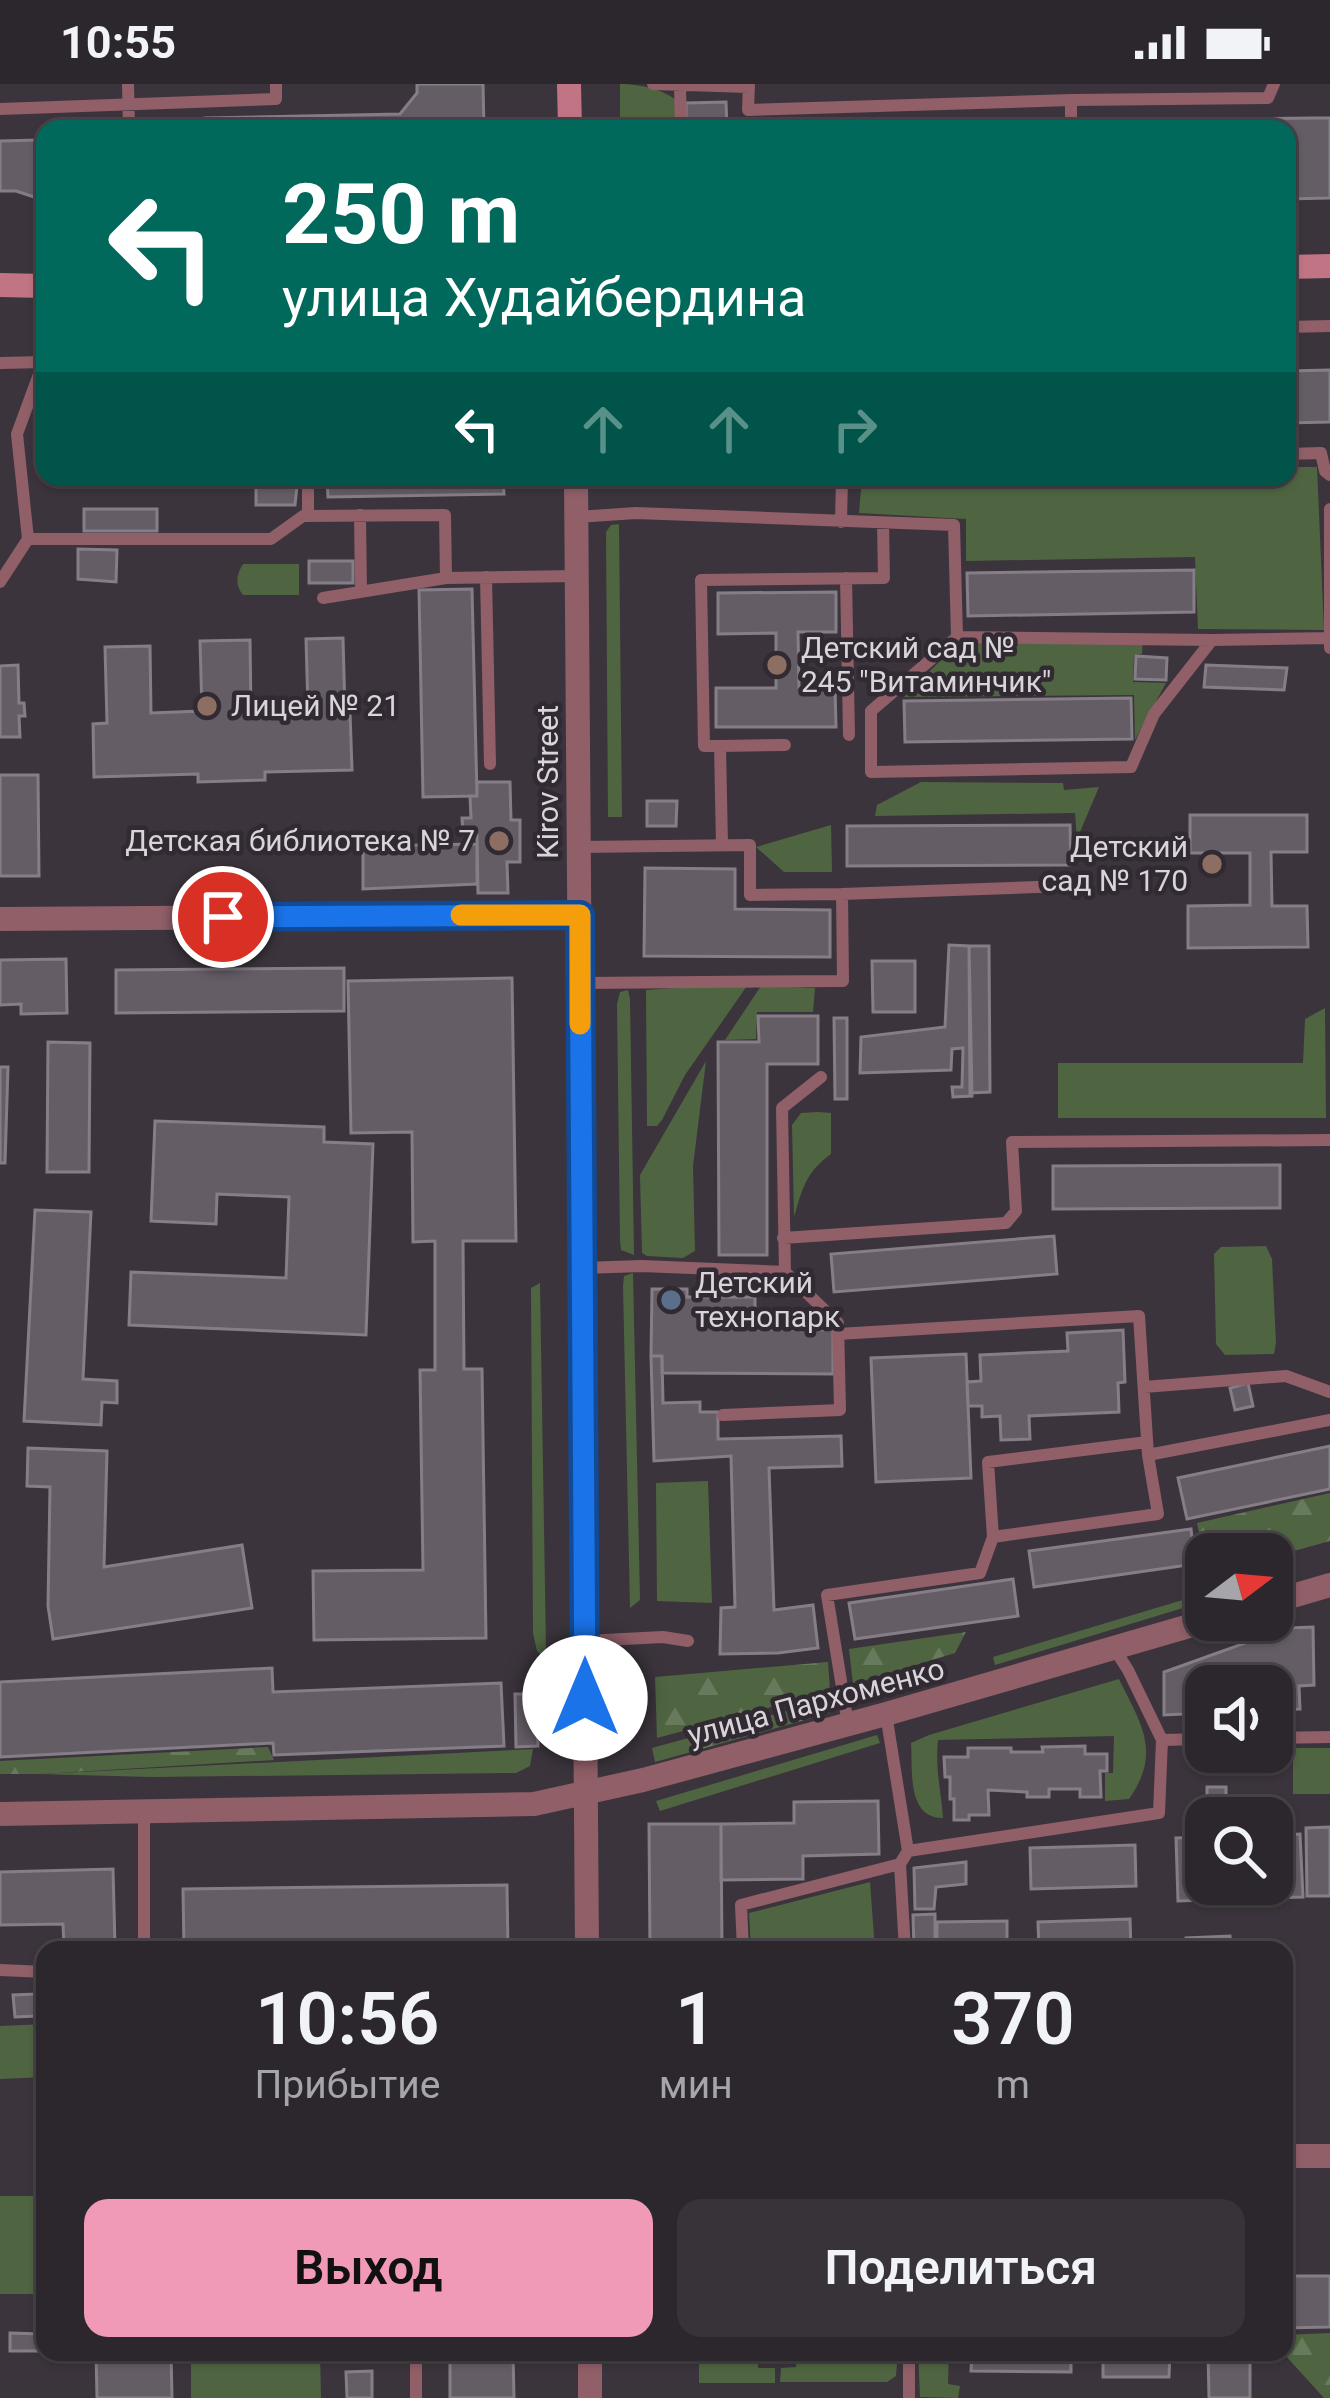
<!DOCTYPE html>
<html lang="ru">
<head>
<meta charset="utf-8">
<style>
	:root { --surface:#2c272d; --page:#383339; --text:#f1f3f6; --muted:#a6a5aa; --line:#484449; --accent:#f09ab7 }
	body { margin:0; font-family:Roboto,sans-serif; background:var(--page); color:var(--text); height:100vh; display:flex; flex-direction:column; font-size:45px; white-space:nowrap }
	* { box-sizing:border-box; margin:0 }
	p { font-size:39px; color:var(--muted) }
	.icon { flex:none; width:66px; height:66px; fill:none; stroke:currentColor; stroke-width:2; stroke-linecap:round; stroke-linejoin:round }
	.map { position:relative; flex:1; overflow:hidden }
	.sheet { position:absolute; left:36px; top:1857px; width:1257px; height:420px; display:flex; flex-direction:column; background:var(--surface); border-radius:24px; box-shadow:0 3px 9px #0004,0 0 0 3px var(--line) }
	.sheet>* { flex:none }
	.top-card { position:absolute; left:36px; top:36px; width:1260px; height:366px; border-radius:24px; box-shadow:0 3px 9px #0004,0 0 0 3px var(--line); background:#00695c; color:#fff; overflow:hidden }
	.needle { width:78px; rotate:74deg }
	.controls { position:absolute; left:1185px; top:1449px; display:grid; gap:24px }
	.controls a { display:grid; place-items:center; width:108px; height:108px; border-radius:24px; background:var(--surface); box-shadow:0 3px 9px #0004,0 0 0 3px var(--line); font-size:60px }
	.pin { position:absolute; display:grid; place-items:center; width:102px; height:102px; color:#fff; margin:-51px; border:6px solid #fff; border-radius:50%; box-shadow:0 3px 12px #0007 }
	.me { position:absolute; width:132px; margin:-66px; rotate:0deg; stroke-linejoin:round; filter:drop-shadow(0 0 9px #0008) }
	.turn { display:flex; align-items:center; gap:42px; height:252px; padding:0 48px; font-size:54px }
	.turn .icon { width:156px; height:156px; stroke-width:2.5 }
	.turn b { display:block; font-size:84px; line-height:102px }
	.lanes { display:flex; align-items:center; height:114px; padding:0 48px; background:#0003; justify-content:center; gap:60px; direction:ltr }
	.lanes .off { opacity:.35 }
	.eta { display:flex; justify-content:space-evenly; align-items:center; height:204px; text-align:center }
	.eta b { font-size:72px; font-weight:600; line-height:84px }
	.button { display:flex; gap:24px; margin-top:auto; padding:24px 48px }
	.button a { flex:1; height:138px; border-radius:24px; background:var(--accent); color:#111; font-size:48px; font-weight:600; line-height:138px; text-align:center }
	.button a+a { background:var(--page); color:var(--text) }
	.status { display:flex; justify-content:space-between; align-items:center; height:84px; padding:0 60px; background:var(--surface); direction:ltr }
	.status svg { height:33px; fill:currentColor }
	.map>svg:first-child { display:block }
	.green { fill:#4f6541 }
	.forest { fill:url(#forest-firs) }
	.building { fill:#655d66; stroke:#867e87; stroke-width:3 }
	.lines { fill:none; stroke-linecap:round; stroke-linejoin:round }
	.service { stroke:#905f68; stroke-width:12 }
	.minor { stroke:#905f68; stroke-width:24 }
	.tertiary { stroke:#905f68; stroke-width:24 }
	.secondary { stroke:#c17484; stroke-width:24 }
	.route-casing { stroke:#114b97; stroke-width:30 }
	.route { stroke:#1a73e8; stroke-width:21 }
	.slow { stroke:#f59e0b; stroke-width:21 }
	.education-dot { fill:#8d6e63; stroke:#312a32; stroke-width:4.5 }
	.service-dot { fill:#5c6f8a; stroke:#312a32; stroke-width:4.5 }
	.labels { text-anchor:middle; stroke-width:9; stroke-linejoin:round; paint-order:stroke }
	.poi-label { font-size:30px; fill:#d9d4da; stroke:#312a32; text-anchor:start }
	.street-label { font-size:30px; fill:#d9d4da; stroke:#312a32 }
</style>
</head>
<body>
<div class="status"><b>10:55</b><svg viewBox="0 0 49 12"><path d="M0 12V9h3v3zM5 12V6h3v6zM10 12V3h3v9zM15 12V0h3v12zM26 1h20v11H26zM47 4h2v5h-2z"/></svg></div>
<div class="map">
<svg width="1330" height="2314" viewBox="0 0 1330 2314">
	<defs>
		<pattern id="forest-firs" width="22" height="20" patternUnits="userSpaceOnUse" patternTransform="scale(3)"><rect width="22" height="20" fill="#4f6541"/><path d="M5 1l3.5 6h-7zM16 11l3.5 6h-7z" fill="#687a5c"/></pattern>
	</defs>
	<rect width="100%" height="100%" fill="#3b343c"/>
	<path class="green" d="M620,0C637,0 665,5 678,18L679,45H620Z
		M1287,383H1317L1324,546L1198,545L1195,473L966,477V435L859,429L862,393H1287Z
		M619,440L622,733H608L606,448L611,441Z
		M243,480H299V511H243C235,501 236,491 243,480Z
		M1143,555L1142,570L1134,571L1133,598L1166,599L1135,656L1134,611L904,613L958,559Z
		M921,698L1063,699L1064,706L1099,703L1077,755L1075,729L875,732L877,721Z
		M831,741L832,788H784L756,763Z
		M749,899L685,991L662,1036L657,1042H647L646,906Z
		M761,902L815,904L813,928H757L756,955L725,956Z
		M628,906L630,915L634,1171L621,1166L620,1156L617,920L620,908Z
		M1325,924L1326,1034H1058V979H1303L1305,935Z
		M706,977L693,1082L695,1167L683,1174L647,1172L642,1169L640,1091Z
		M818,1028L831,1029V1070C805,1089 803,1104 794,1133L792,1041L801,1029Z
		M1266,1162L1272,1175L1276,1259L1274,1270L1225,1271L1216,1260L1214,1170L1221,1163Z
		M633,1189L640,1516L630,1524L623,1202L624,1192Z
		M540,1199L546,1566L541,1571L537,1567L533,1549L531,1204Z
		M708,1397L712,1519L657,1517L656,1399Z
		M1206,1509V1517L995,1581L993,1573Z
		M1119,1595C1141,1640 1162,1668 1129,1715L1105,1717V1689H1113L1114,1652L938,1656C935,1685 941,1705 943,1734C906,1734 913,1685 911,1659L929,1651Z
		M877,1651L880,1659L660,1727L656,1717Z
		M1293,1664H1330V1710H1293Z
		M533,1665L530,1682L516,1689L152,1693L40,1690Z
		M870,1798L875,1866H751L749,1829Z
		M45,1940V1993L0,1995V1942Z
		M0,2112H45V2210H0Z
		M191,2268H320L321,2314H191Z
		M699,2268H758V2284H775V2299H699Z
		M797,2268H898L896,2292L887,2298H780L781,2284L796,2283Z
		M918,2268H949L948,2300L960,2302L958,2314L920,2313Z"/>
	<path class="forest" d="M1330,1409V1457L1272,1473V1470H1206V1479L1197,1439Z
		M966,1548L955,1569L853,1600L849,1565Z
		M828,1578L830,1607L657,1654L655,1593Z
		M834,1614L837,1627L655,1678L652,1664Z
		M268,1663L274,1676L40,1690H0V1677Z
		M1330,2249V2314H1324L1285,2271V2251Z"/>
	<path class="building" d="M417,0H483L484,45H205V34L400,30L417,9Z
		M726,18L727,45H686V19Z
		M1315,34H1330V114L1287,115V45H1093V36Z
		M38,56H45V112L34,113L16,107H0V57Z
		M1330,286V338L1287,339V287Z
		M256,393H298L295,421H256Z
		M327,393H503L504,410L328,413Z
		M643,393H819V397L643,396Z
		M84,425H157V447H84Z
		M78,465L117,466L116,498L78,495Z
		M309,477H353V499H309Z
		M1194,486V528L968,532L967,489Z
		M472,505L477,712L423,713L419,506Z
		M836,508V548H798L799,603H835L836,643H716V604H776V549L718,550V509Z
		M343,554L345,628H350L352,686L265,688V696L198,698V690L94,693L93,640L107,639L105,563L150,562L151,629L202,627L200,557L250,556L251,626L308,625L306,555Z
		M1136,572L1167,574L1166,596L1135,595Z
		M18,581L19,619H24L25,632H19L20,653H0V582Z
		M1206,581L1287,584L1284,606L1204,603Z
		M1131,614L1132,655L905,658L904,617Z
		M0,691H38L39,792H0Z
		M477,698H510L511,736H520V778H507L508,809H478L477,751H463L462,734H471L470,712H477Z
		M647,717H677L676,742H647Z
		M1190,731H1307V768H1271L1272,822H1307L1308,863L1188,864V822L1250,821V769H1190Z
		M1070,741L1071,781L847,782V742Z
		M477,760V800L363,805V762Z
		M645,784L735,785V825L830,826V873L644,872Z
		M949,861L969,862L972,1012L953,1013L952,1003H962L963,964L952,965L951,986L860,989L861,953L945,943Z
		M969,862H989L990,1008L970,1009Z
		M66,875L67,929L21,930V920L0,921V876Z
		M872,877H915V928H873Z
		M344,884V927L116,929V886Z
		M512,894L516,1157H463L464,1285H482L486,1554L314,1556L313,1487L423,1486L420,1286H435V1157L413,1158L412,1048L351,1049L348,897Z
		M758,932H818V980H767V1171H719L718,958H759Z
		M834,934H847V1015H835Z
		M48,958L90,959L89,1088H47Z
		M0,983H8L5,1079H0Z
		M155,1037L324,1043V1058L373,1060L366,1251L129,1241L131,1188L286,1194L289,1113L217,1110L216,1140L151,1137Z
		M1280,1081V1124L1053,1125V1082Z
		M35,1126L91,1128L83,1295L117,1297V1319L102,1318L101,1341L24,1337Z
		M1054,1152L1057,1190L834,1208L831,1170Z
		M652,1205H687V1213H755V1245L833,1246V1290L662,1289V1272H651Z
		M1123,1246L1125,1298L1118,1299L1119,1328L1029,1332L1030,1355L1001,1356L1000,1332L982,1333V1322H968L967,1298L981,1297L980,1271L1068,1267L1067,1249Z
		M966,1270L971,1394L876,1398L871,1274Z
		M651,1272H662L663,1319L700,1318V1328H718V1355L841,1352L842,1382L769,1384L774,1526L813,1521L818,1564L778,1569L720,1570L721,1524L735,1523L731,1372L654,1377Z
		M1248,1299L1253,1322L1235,1326L1230,1304Z
		M1330,1362V1405L1187,1435L1178,1394Z
		M28,1364L107,1367L104,1483L242,1461L252,1524L53,1555L48,1522L50,1403L27,1402Z
		M1191,1445L1195,1480L1034,1503L1029,1467Z
		M1013,1495L1018,1532L855,1555L849,1519Z
		M1313,1543L1314,1601L1299,1602L1300,1625L1272,1626V1602H1206V1629L1164,1631V1588L1287,1544Z
		M272,1584L273,1608L501,1599L504,1662L274,1671L273,1659L0,1673V1598Z
		M515,1610H537L538,1662L516,1663Z
		M1085,1662V1670H1107V1687H1100L1101,1713H1080V1705H1049V1713H1027V1708L988,1706L989,1731H969V1736H954V1715H950V1693H945L944,1673H968V1664H1011V1668H1043L1042,1663Z
		M1207,1703H1226V1725L1207,1726Z
		M878,1717L879,1770L803,1772V1795L721,1796V1740L794,1739V1718Z
		M649,1740H721L722,1866H650Z
		M1330,1743V1812H1307L1306,1744Z
		M1300,1750L1303,1813L1178,1817L1176,1754L1206,1753V1800H1272V1751Z
		M1135,1761L1136,1802L1031,1805L1030,1764Z
		M966,1778V1800L936,1803L934,1825H915L914,1784Z
		M113,1785L115,1862L64,1863L63,1840L0,1841V1788Z
		M507,1801L508,1866H452V1863L184,1866L183,1805Z
		M935,1830V1866H914L913,1831Z
		M1130,1835L1131,1866H1039L1038,1838Z
		M1007,1837V1859H937V1838Z
		M1230,1852L1231,1866H1186V1854Z
		M36,1910L37,1932L15,1933L13,1911Z
		M1284,2192H1330V2243L1284,2244Z
		M10,2249L40,2250V2267H10Z
		M96,2268H171L172,2314H97Z
		M450,2268H513L514,2314H450Z
		M972,2268H1071V2288L971,2287Z
		M1103,2268H1170L1169,2293H1103Z
		M1208,2268H1250V2314H1209Z
		M372,2287V2314H347L346,2288Z"/>
	<g class="lines">
		<path class="service" d="M128,0L129,45
			M653,0L749,3
			M749,0L748,26L1071,16
			M680,2L681,45
			M0,25L276,15V0
			M1071,45V16L1268,14L1274,0
			M1287,243L1330,242
			M0,279L45,278
			M1287,370L1321,369L1325,387L1330,391
			M1330,425V564
			M360,431L361,507
			M308,432V393
			M577,433L636,429L954,441L957,553L871,627V688L1131,683L1154,630L1212,556
			M841,438L842,393
			M28,455L17,350L45,274
			M486,493L490,680
			M846,494L849,651
			M0,498L28,455H271L303,432L445,431L446,494
			M323,514L446,494L577,492
			M957,553L1212,556L1330,554
			M720,662H704L701,496L884,494L883,439
			M722,761L720,662L785,661
			M579,763L750,761V811L842,810L843,897L580,899
			M842,810L1064,802
			M783,1154L1006,1139L1016,1127L1012,1058L1330,1056
			M582,1184L642,1182L785,1188L782,1024L821,993
			M838,1250L1139,1232L1148,1371
			M1144,1303L1286,1292L1330,1308
			M723,1331L840,1326L838,1239L785,1188
			M993,1453L988,1378L1147,1358
			M585,1557L663,1553L688,1557
			M1114,1564L1128,1586L1162,1656L1206,1655
			M848,1640L827,1511L980,1489L993,1453L1158,1430L1148,1371L1330,1336
			M1272,1654L1330,1653
			M908,1767L1159,1729L1162,1656
			M900,1780L905,1866
			M144,1866V1729
			M743,1866L741,1821L900,1780L908,1767L886,1630
			M0,1886L45,1888
			M909,2268V2314
			M416,2314V2268"/>
		<path class="minor" d="M1284,2072H1330"/>
		<path class="tertiary" d="M576,393L587,1866
			M0,835L580,831
			M1272,1518L1330,1501
			M0,1730L534,1720L643,1696L886,1630L1210,1536
			M590,2268V2314"/>
		<path class="secondary" d="M569,0L570,45
			M1287,183L1330,182
			M0,201L45,202"/>
	</g>
	<g class="lines">
		<g class="route-casing">
			<path id="route" d="M223,833L580,831L585,1614"/>
		</g>
		<use href="#route" class="route"/>
		<path class="slow" d="M461,831H580V940"/>
	</g>
	<g class="education-dot">
		<circle cx="777" cy="581" r="12"/>
		<circle cx="207" cy="622" r="12"/>
		<circle cx="499" cy="757" r="12"/>
		<circle cx="1212" cy="780" r="12"/>
	</g>
	<circle class="service-dot" cx="671" cy="1216" r="12"/>
	<g class="labels">
		<g class="poi-label">
			<text x="801" y="574">Детский сад №<tspan x="801" dy="34">245 "Витаминчик"</tspan></text>
			<text x="231" y="632">Лицей № 21</text>
			<text x="475" y="767" text-anchor="end">Детская библиотека № 7</text>
			<text x="1188" y="773" text-anchor="end">Детский<tspan x="1188" dy="34">сад № 170</tspan></text>
			<text x="695" y="1209">Детский<tspan x="695" dy="34">технопарк</tspan></text>
		</g>
		<g class="street-label">
			<text transform="translate(548 698) rotate(-90)" y="10">Kirov Street</text>
			<text transform="translate(816 1618) rotate(-15)" y="10">улица Пархоменко</text>
		</g>
	</g>
</svg>
<div class="controls">
<a><svg class="needle" viewBox="-14 -14 28 28"><path d="M0-13l5 13h-10z" fill="#e53935"/><path d="M0 13l5-13h-10z" fill="#a6a5aa"/></svg></a>
<a><svg class="icon" aria-label="sound" viewBox="0 0 24 24"><path d="M4 9h4l5-4v14l-5-4H4zM17 9q2 3 0 6"/></svg></a>
<a><svg class="icon" aria-label="search" viewBox="0 0 24 24"><circle cx="10" cy="10" r="6"/><path d="M15 15l6 6"/></svg></a>
</div>
<div class="pin" style="left:223px;top:833px;background:#d93025"><svg class="icon" aria-label="arrive" viewBox="0 0 24 24"><path d="M6 21V4h12l-3 4 3 4H6"/></svg></div>
<svg class="me" style="left:585px;top:1614px" viewBox="-20 -20 40 40"><circle r="19" fill="#fff"/><path d="M0-13L10 11 0 6-10 11z" fill="#1a73e8"/></svg>
<div class="top-card">
<div class="turn"><svg class="icon" aria-label="left" viewBox="0 0 24 24"><path d="M17 20v-9H6M10 6l-5 5 5 5"/></svg><div><b>250 m</b>улица Худайбердина</div></div>
<div class="lanes"><svg class="icon" aria-label="left" viewBox="0 0 24 24"><path d="M17 20v-9H6M10 6l-5 5 5 5"/></svg><svg class="icon off" aria-label="ahead" viewBox="0 0 24 24"><path d="M12 20V5M6 11l6-6 6 6"/></svg><svg class="icon off" aria-label="ahead" viewBox="0 0 24 24"><path d="M12 20V5M6 11l6-6 6 6"/></svg><svg class="icon off" aria-label="right" viewBox="0 0 24 24"><path d="M7 20v-9h11M14 6l5 5-5 5"/></svg></div>
</div>
<section class="sheet">
<div class="eta">
<div><b>10:56</b><p>Прибытие</p></div>
<div><b>1</b><p>мин</p></div>
<div><b>370</b><p>m</p></div>
</div>
<div class="button"><a>Выход</a><a>Поделиться</a></div>
</section>
</div>
</body>
</html>
